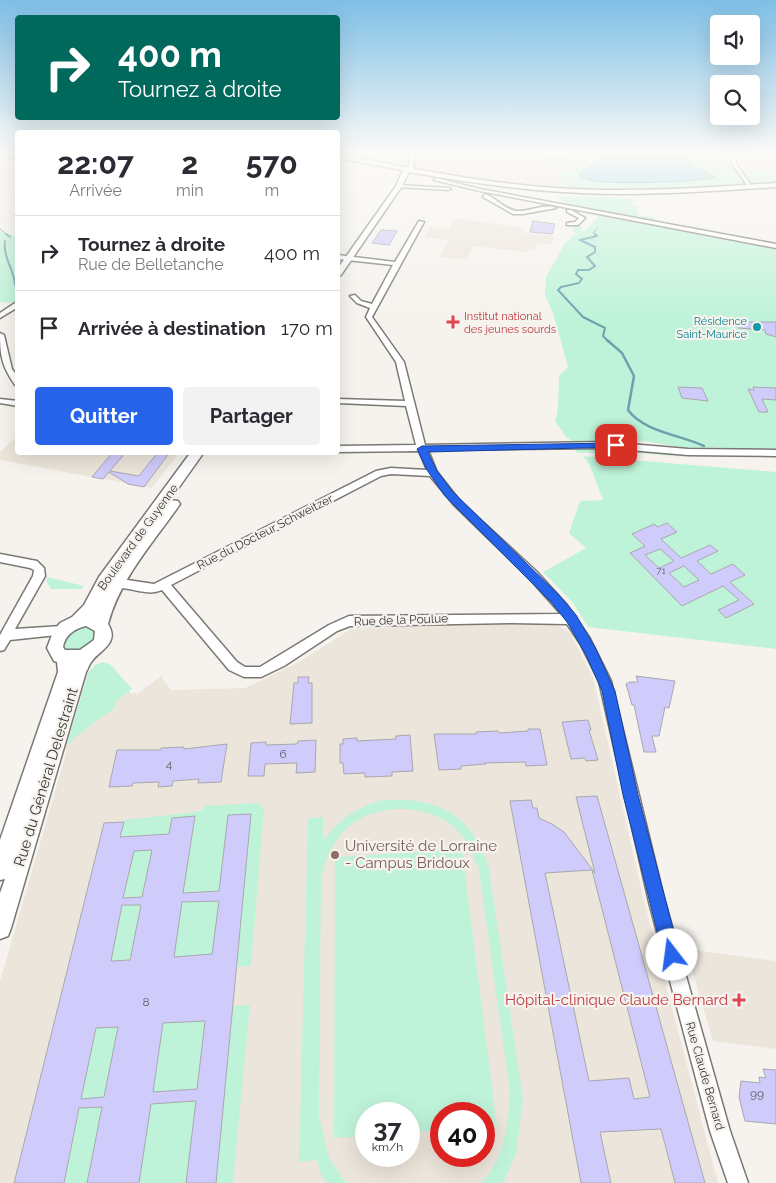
<!DOCTYPE html>
<html lang="fr">
<head>
<meta charset="utf-8">
<style>
	:root { --surface:#fff; --page:#f2f2f3; --text:#2b2b33; --muted:#7c7c81; --line:#e1e1e2; --accent:#2563eb }
	body { margin:0; font-family:Raleway,sans-serif; background:var(--page); color:var(--text); height:100vh; display:flex; flex-direction:column; font-size:19px; white-space:nowrap }
	* { box-sizing:border-box; margin:0 }
	p { font-size:16px; color:var(--muted) }
	.icon { flex:none; width:28px; height:28px; fill:none; stroke:currentColor; stroke-width:2; stroke-linecap:round; stroke-linejoin:round }
	.map { position:relative; flex:1; overflow:hidden }
	.side { position:absolute; left:15px; top:130px; width:325px; height:325px; display:flex; flex-direction:column; background:var(--surface); border-radius:5px; box-shadow:0 5px 20px #0002 }
	.side>* { flex:none }
	.top-card { position:absolute; left:15px; top:15px; width:325px; height:105px; border-radius:5px; box-shadow:0 5px 20px #0002; background:#00695c; color:#fff; overflow:hidden }
	.fabs { position:absolute; left:710px; top:15px; display:grid; gap:10px }
	.fabs a { display:grid; place-items:center; width:50px; height:50px; border-radius:5px; background:var(--surface); box-shadow:0 5px 20px #0002; font-size:25px }
	.speed { position:absolute; left:355px; top:1102px; display:flex; gap:10px; font-size:25px; font-weight:700; text-align:center }
	.speed>* { display:grid; place-content:center; width:65px; height:65px; border-radius:50%; background:var(--surface); box-shadow:0 5px 20px #0002; line-height:1 }
	.speed small { font-size:12px; font-weight:400 }
	.speed .limit { border:8px solid #d22; background:#fff; color:#111 }
	.pin { position:absolute; display:grid; place-items:center; width:42px; height:42px; color:#fff; margin:-21px; border-radius:10px; box-shadow:0 2px 8px #0006 }
	.me { position:absolute; width:55px; margin:-28px; rotate:345deg; stroke-linejoin:round; filter:drop-shadow(0 0 4px #0008) }
	.turn { display:flex; align-items:center; gap:18px; height:105px; padding:0 20px; font-size:22px }
	.turn .icon { width:65px; height:65px; stroke-width:2.5 }
	.turn b { display:block; font-size:35px; line-height:42px }
	.eta { display:flex; justify-content:space-evenly; align-items:center; height:85px; text-align:center }
	.eta b { font-size:30px; font-weight:700; line-height:35px }
	.button { display:flex; gap:10px; margin-top:auto; padding:10px 20px }
	.button a { flex:1; height:58px; border-radius:5px; background:var(--accent); color:#fff; font-size:20px; font-weight:700; line-height:58px; text-align:center }
	.button a+a { background:var(--page); color:var(--text) }
	ul { padding:0; list-style:none }
	li { display:flex; align-items:center; gap:15px; height:75px; padding:0 20px; border-top:1px solid var(--line) }
	li div { flex:1 }
	li b { display:block; font-size:19px }
	li em { font-style:normal }
	.map>svg:first-child { display:block }
	.built { fill:#ece5db; fill-rule:evenodd }
	.green { fill:#bff3d9 }
	.water { fill:#80cfe3; stroke:#6ba2af }
	.lines { fill:none; stroke-linecap:round; stroke-linejoin:round }
	.stream-far2 { stroke:#6ba2af; stroke-width:1 }
	.stream-far1 { stroke:#6ba2af; stroke-width:2 }
	.stream { stroke:#6ba2af; stroke-width:2.5 }
	.building { fill:#cfcbfb; stroke:#a8a8ad; fill-rule:evenodd }
	.minor-casing { stroke:#7a7874; stroke-width:3 }
	.major-casing { stroke:#7a7874; stroke-width:3 }
	.minor { fill:#fff; fill-rule:evenodd }
	.major { fill:#fff; fill-rule:evenodd }
	.route { fill:#2563eb; stroke:#184099 }
	.health-dot { fill:#e0444e; stroke:#f6f3ee; stroke-width:2 }
	.culture-dot { fill:#0f9aa8; stroke:#f6f3ee; stroke-width:2 }
	.education-dot { fill:#8d6e63; stroke:#f6f3ee; stroke-width:2 }
	.labels { text-anchor:middle; stroke-width:4.5; stroke-linejoin:round; paint-order:stroke }
	.number-label { font-size:10px; fill:#5e5d67 }
	.far-health-label { font-size:11px; fill:#be3a42; stroke:#f6f3ee; text-anchor:start }
	.far-culture-label { font-size:11px; fill:#0d838f; stroke:#f6f3ee; text-anchor:end }
	.street-label { font-size:12px; fill:#393836; stroke:#f6f3ee }
	.near-number-label { font-size:12px; fill:#5e5d67 }
	.near-street-label { font-size:15px; fill:#393836; stroke:#f6f3ee }
	.near-education-label { font-size:15px; fill:#785e54; stroke:#f6f3ee; text-anchor:start }
	.near-health-label { font-size:15px; fill:#be3a42; stroke:#f6f3ee; text-anchor:end }
</style>
</head>
<body>
<div class="map">
<svg width="776" height="1183" viewBox="0 0 776 1183">
	<rect width="100%" height="100%" fill="#f6f3ee"/>
	<path class="built" d="M338,153H776V186L572,191L441,177L338,157Z
		M455,218L524,228L522,233L554,236L552,245L537,243L535,250L529,249L528,252L473,246L467,260L440,257L449,240L424,237L430,227L449,229Z
		M17,436L18,452L179,453L152,488L0,460V452Z
		M497,623L558,625L570,633L593,677L645,905L718,1183H0V981L67,750L65,749L75,717L129,691L131,694L134,692L137,694L161,676L171,690L245,688L299,662L351,629ZM366,1114H409V1156H366ZM441,1114H484V1156H441Z
		M686,949L776,961V1049L713,1041Z"/>
	<path class="green" d="M569,153H733V161L743,175L762,170L776,173V185L739,188L743,190L640,195L557,193L558,192L592,193L682,191H572L563,183L561,174L584,164L569,157Z
		M557,196L629,198L635,201L630,203L637,207V215L657,218L651,221L566,204Z
		M601,213L776,246V453H732L719,447L689,449L644,441H572L566,437L555,421C560,407 558,391 559,376L568,367L553,313L545,295L546,277L564,245L572,236L579,234L573,232L574,225L581,226V233L589,227Z
		M0,231L17,236V301L12,303L0,302Z
		M578,449H622L687,457L638,453H577L575,450Z
		M583,456L776,472V649L588,627L573,603L543,572L586,548L569,533L580,501L603,500L590,466Z
		M47,577L84,586L82,589H51L46,581Z
		M86,625L96,629L97,639L80,652L67,651L62,643L68,632Z
		M103,662L111,665L132,689L114,703L116,707L74,738L70,744H67L88,673L95,665Z
		M383,800C438,797 472,813 489,868L523,1100L516,1154L503,1183H482C505,1157 508,1126 510,1092L479,871C474,855 467,840 455,828C426,802 370,802 343,832C330,846 325,861 321,880L319,1116L329,1158L346,1183H327L321,1175L317,1160L299,1162L308,818L323,817V841C339,819 357,807 383,800Z
		M256,803L262,806L264,811L251,966L236,967L228,815L219,891L183,893L195,817L172,818L169,834L120,837L124,820L196,812L202,810L205,806Z
		M152,850L142,897L123,898L134,851Z
		M462,850L497,1126L484,1127V1114H441V1130L409,1133V1114H366V1136L334,1138L335,857Z
		M219,901L212,954L174,957L182,902Z
		M122,905H141L130,960L111,961Z
		M250,1005L233,1183H216L232,1006Z
		M205,1021L197,1089L153,1092L163,1023Z
		M118,1027L104,1097L81,1099L96,1028Z
		M196,1101L186,1183H139L151,1104Z
		M102,1107L87,1183H64L79,1108Z"/>
	<path class="water" d="M598,153H630C639,164 657,154 669,153C674,152 680,153 685,153L686,159L691,165L715,177C698,183 613,184 593,181C588,180 583,178 579,175C584,168 592,169 600,158Z"/>
	<g class="lines">
		<path class="stream-far2" d="M0,229L8,235
			M596,235L593,233L597,229"/>
		<path class="stream-far1" d="M6,234L10,237
			M595,234L597,236L580,240L595,247V252L587,257L595,266L589,270H578L576,274L582,279L579,283L561,287L558,290L583,317L605,328L603,336L609,342
			M5,241C3,258 14,269 15,285"/>
		<path class="stream" d="M607,340L622,353L634,376L628,410C644,432 681,435 704,446"/>
	</g>
	<path class="building" d="M562,157L580,163L556,166L537,160Z
		M533,221L555,224L552,234L530,232Z
		M381,230L397,231L389,245L372,243Z
		M730,318H740L743,322H776V337L766,334L765,330L738,328Z
		M678,387L702,388L708,401L682,398Z
		M753,387L776,388V400L762,399L768,412H759L748,389L754,390Z
		M113,452H126L110,471L139,476L158,452H170L144,487L128,484L109,472L103,479L92,477Z
		M667,523L677,532L661,539L681,558L710,545L718,551L697,561L711,574L733,564L745,575L730,582L754,604L726,618L718,610L739,600L723,586L682,606L630,553L645,546L632,534L654,524L658,527ZM660,549L674,561L659,568L645,555ZM684,566L699,580L684,587L669,573Z
		M636,676L675,681L669,708L665,707L659,736H652L656,752H644L634,705H632L626,684L630,682H638Z
		M298,677H309L308,683H312V723L290,724L294,683H298Z
		M588,720L591,730H589L598,760L586,761L585,758L571,759L562,722Z
		M528,729H540L547,765L526,766L525,762L485,763L486,764L461,766V769L439,770L434,734H476V732L498,731L499,733L528,731Z
		M410,735L413,771L392,772V776L365,777V773L344,774L343,763H340V744H343V739L357,738V741L396,739V736Z
		M316,740L315,772L296,773L297,763L265,764L264,776H248L251,743L266,742V745L297,744L298,741Z
		M227,744L221,782L198,783L199,779L173,781L172,786L158,787L159,782L133,783L132,786L109,787L117,750H161V748L184,747V749Z
		M597,796L638,942L705,1183H675L661,1129L600,1132L611,1183H581L510,801L531,800L533,808H537L539,818L552,824L564,832L595,873L576,797ZM592,870L650,1097L634,1099L629,1078L589,1081L545,873Z
		M251,814L216,1183H186L196,1101L151,1104L139,1183H87L102,1107L79,1108L64,1183H14L104,823L124,822L120,837L169,834L172,818L195,816L183,893L219,891L228,815ZM152,850L142,897L123,898L134,851ZM219,901L212,954L174,957L182,902ZM122,905H141L130,960L111,961ZM205,1021L197,1089L153,1092L163,1023ZM118,1027L104,1097L81,1099L96,1028Z
		M763,1069L776,1070V1124L745,1121L739,1097L741,1081L760,1083L759,1077L766,1078Z"/>
	<g class="lines">
		<g class="minor-casing">
			<path id="minor" d="M0,153L18,156V159L0,154Z
				M411,153H415L412,171L410,172L408,171Z
				M731,153H735L736,164L753,188H749L732,164Z
				M436,178L480,189L776,244V248L480,191L434,180Z
				M399,185L449,188L451,189L449,190L397,187Z
				M485,194C496,198 505,210 517,211C529,212 544,203 556,208L523,214H513L483,197Z
				M567,210H571L585,218L578,225H567V223L575,222L579,218L567,212Z
				M419,221L424,222L372,317L404,362L425,445L606,442L688,449L776,450V456L688,455L606,448L428,450L437,472L460,501L537,572L567,605L589,637L611,681L665,902L730,1131L748,1183H728L710,1131L649,902L599,681L581,645L567,624L512,623L350,626L337,631L284,666L261,677H244L229,670L162,590C149,596 135,589 122,588C116,587 111,589 105,587L103,584L105,581L121,579L154,584L376,471L391,468L427,470L419,451L338,452V446L416,445L406,406L338,403V399L405,401L396,362L366,317L370,308L357,303L350,296L355,295L361,301L372,304L393,265L338,259V255L395,262ZM391,474L430,476L454,505L529,578L561,614L349,616L329,625L260,667H245L237,662L171,585L381,476Z
				M18,301V307L0,318V313Z
				M0,333L4,335L12,369L18,377V385H15C2,366 0,356 0,333Z
				M0,399L18,401V406L0,403Z
				M0,554L37,561L44,568L45,576L15,629L62,626L66,628L68,631L66,634L10,640L4,650L0,651V635L33,576L34,570L30,568L0,562Z"/>
		</g>
		<g class="major-casing">
			<path id="major" d="M338,154C410,168 482,183 556,188C629,193 703,188 776,183V187C712,191 647,196 582,193C524,191 466,182 409,172L402,186L341,275L338,276V268L396,186L403,170L338,158Z
				M191,452H204L170,500L178,501L180,504L178,507C152,544 120,579 108,624C120,643 100,650 92,661C89,664 88,669 86,672L11,928L8,936L0,939V893L5,879L0,880V840L58,672L57,662L54,661L47,648L53,632L60,623L72,617L84,605L99,577ZM86,626L95,631L94,640L80,650H65L63,647C65,635 74,629 86,626Z"/>
		</g>
		<use href="#minor" class="minor"/>
		<use href="#major" class="major"/>
	</g>
	<linearGradient id="sky" x2="0" y2="1"><stop stop-color="#7ebfe6"/><stop offset="0.48" stop-color="#fbfaf7"/><stop offset="1" stop-color="#fbfaf7" stop-opacity="0"/></linearGradient>
	<rect width="776" height="318" fill="url(#sky)"/>
	<path class="route" d="M616,443H619V447L428,452L436,469L452,491L559,595L576,615L596,649L615,691L638,795L680,955L678,961L672,964L665,961L663,955L623,795L602,691L586,655L567,622L551,602L445,496L427,470L417,449L422,446Z"/>
	<g class="health-dot">
		<path d="M450.5 314.5h5v5h5v5h-5v5h-5v-5h-5v-5h5z"/>
		<path d="M736.5 992.5h5v5h5v5h-5v5h-5v-5h-5v-5h5z"/>
	</g>
	<circle class="culture-dot" cx="757" cy="327" r="5"/>
	<circle class="education-dot" cx="335" cy="855" r="5"/>
	<g class="labels">
		<g class="number-label">
			<text x="661" y="574">71</text>
		</g>
		<g class="far-health-label">
			<text x="464" y="320">Institut national<tspan x="464" dy="13">des jeunes sourds</tspan></text>
		</g>
		<g class="far-culture-label">
			<text x="747" y="325">Résidence<tspan x="747" dy="13">Saint-Maurice</tspan></text>
		</g>
		<g class="street-label">
			<text transform="translate(265 532) rotate(-27)" y="4">Rue du Docteur Schweitzer</text>
			<text transform="translate(138 537) rotate(-54)" y="4">Boulevard de Guyenne</text>
			<text transform="translate(401 620) rotate(-2)" y="4">Rue de la Poulue</text>
			<text transform="translate(705 1076) rotate(74)" y="4">Rue Claude Bernard</text>
		</g>
		<g class="near-number-label">
			<text x="283" y="758">6</text>
			<text x="169" y="768">4</text>
			<text x="146" y="1006">8</text>
			<text x="757" y="1098">99</text>
		</g>
		<g class="near-street-label">
			<text transform="translate(46 777) rotate(-73)" y="5">Rue du Général Delestraint</text>
		</g>
		<g class="near-education-label">
			<text x="345" y="851">Université de Lorraine<tspan x="345" dy="17">- Campus Bridoux</tspan></text>
		</g>
		<g class="near-health-label">
			<text x="728" y="1005">Hôpital-clinique Claude Bernard</text>
		</g>
	</g>
</svg>
<div class="fabs">
<a><svg class="icon" aria-label="sound" viewBox="0 0 24 24"><path d="M4 9h4l5-4v14l-5-4H4zM17 9q2 3 0 6"/></svg></a>
<a><svg class="icon" aria-label="search" viewBox="0 0 24 24"><circle cx="10" cy="10" r="6"/><path d="M15 15l6 6"/></svg></a>
</div>
<div class="speed"><div>37<small>km/h</small></div><div class="limit">40</div></div>
<div class="pin" style="left:616px;top:445px;background:#d93025"><svg class="icon" aria-label="arrive" viewBox="0 0 24 24"><path d="M6 21V4h12l-3 4 3 4H6"/></svg></div>
<svg class="me" style="left:672px;top:955px" viewBox="-20 -20 40 40"><circle r="19" fill="#fff"/><path d="M0-13L10 11 0 6-10 11z" fill="#2563eb"/></svg>
<div class="top-card">
<div class="turn"><svg class="icon" aria-label="right" viewBox="0 0 24 24"><path d="M7 20v-9h11M14 6l5 5-5 5"/></svg><div><b>400 m</b>Tournez à droite</div></div>
</div>
<section class="side">
<div class="eta">
<div><b>22:07</b><p>Arrivée</p></div>
<div><b>2</b><p>min</p></div>
<div><b>570</b><p>m</p></div>
</div>
<ul>
<li><svg class="icon" aria-label="right" viewBox="0 0 24 24"><path d="M7 20v-9h11M14 6l5 5-5 5"/></svg><div><b>Tournez à droite</b><p>Rue de Belletanche</p></div><em>400 m</em></li>
<li><svg class="icon" aria-label="arrive" viewBox="0 0 24 24"><path d="M6 21V4h12l-3 4 3 4H6"/></svg><div><b>Arrivée à destination</b></div><em>170 m</em></li>
</ul>
<div class="button"><a>Quitter</a><a>Partager</a></div>
</section>
</div>
</body>
</html>
